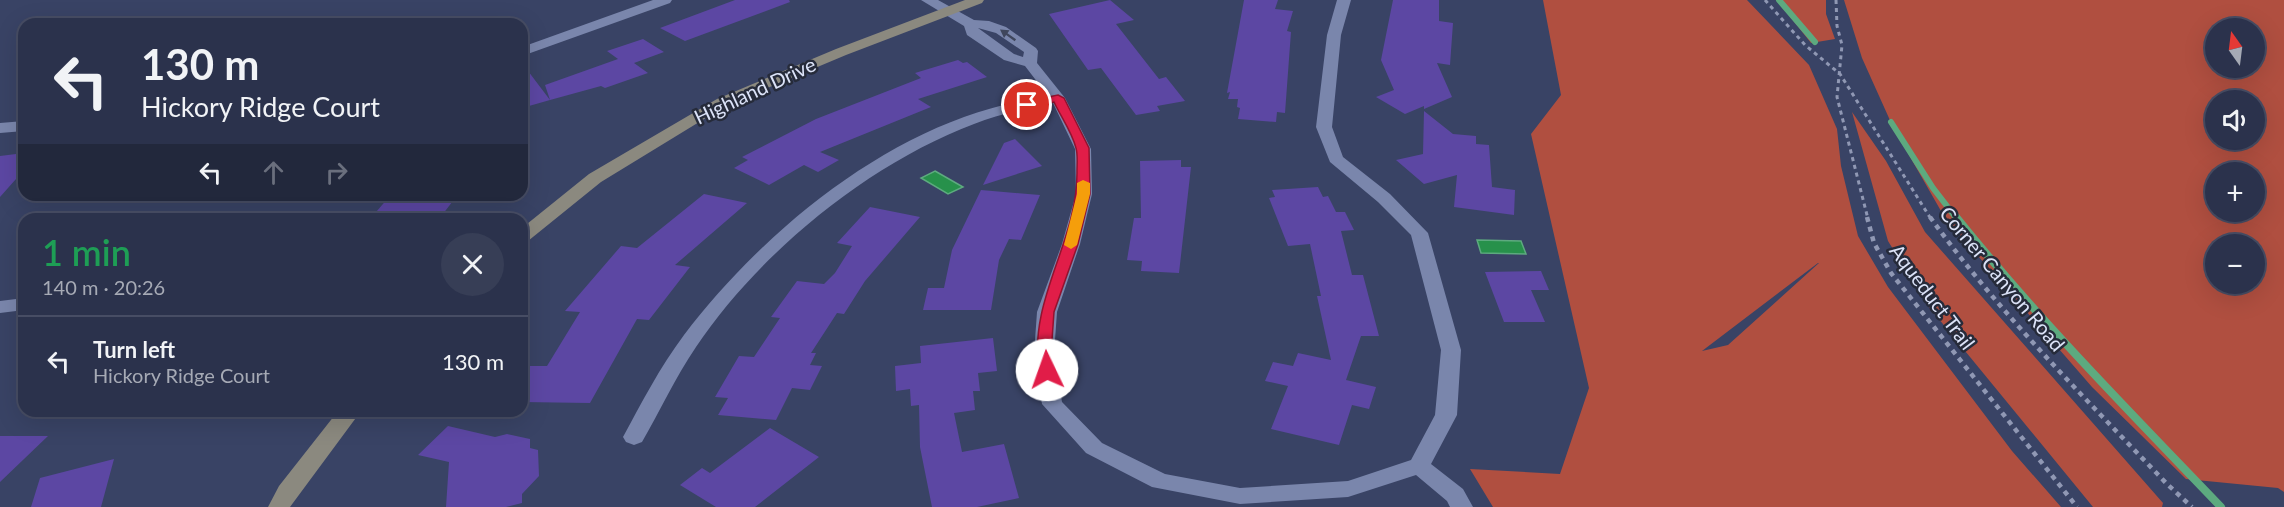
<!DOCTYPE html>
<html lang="en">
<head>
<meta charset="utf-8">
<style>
	:root { --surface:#2b324c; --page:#373e56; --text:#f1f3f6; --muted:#a6aab5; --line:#474d64 }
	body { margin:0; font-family:Lato,sans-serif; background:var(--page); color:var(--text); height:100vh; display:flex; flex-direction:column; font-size:22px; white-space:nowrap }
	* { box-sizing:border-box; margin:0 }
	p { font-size:20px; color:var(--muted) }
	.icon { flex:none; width:33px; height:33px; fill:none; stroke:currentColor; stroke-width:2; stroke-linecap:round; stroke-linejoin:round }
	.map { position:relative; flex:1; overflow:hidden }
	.sheet { position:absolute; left:18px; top:213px; width:510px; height:204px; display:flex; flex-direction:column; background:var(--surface); border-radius:18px; box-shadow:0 6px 24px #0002,0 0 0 2px var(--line) }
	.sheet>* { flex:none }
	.top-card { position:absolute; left:18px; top:18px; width:510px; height:183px; border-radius:18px; box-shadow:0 6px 24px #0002,0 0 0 2px var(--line); background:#2b324c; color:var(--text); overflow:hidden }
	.needle { width:39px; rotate:346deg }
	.tools { position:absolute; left:2205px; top:18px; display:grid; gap:12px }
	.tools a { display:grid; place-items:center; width:60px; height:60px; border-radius:50%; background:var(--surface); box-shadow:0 6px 24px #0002,0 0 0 2px var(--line); font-size:30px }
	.pin { position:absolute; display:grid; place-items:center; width:51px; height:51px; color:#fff; margin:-26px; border:3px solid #fff; border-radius:50%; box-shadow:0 2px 6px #0007 }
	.me { position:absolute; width:66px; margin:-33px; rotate:357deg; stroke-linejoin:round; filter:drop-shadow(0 0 4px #0008) }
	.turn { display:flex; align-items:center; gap:21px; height:126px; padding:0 24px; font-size:27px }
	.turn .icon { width:78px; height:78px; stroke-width:2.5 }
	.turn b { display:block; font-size:42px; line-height:51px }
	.lanes { display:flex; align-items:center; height:57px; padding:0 24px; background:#0003; justify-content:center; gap:30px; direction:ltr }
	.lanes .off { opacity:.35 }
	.round { display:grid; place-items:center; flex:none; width:63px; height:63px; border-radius:32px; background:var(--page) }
	.headline { display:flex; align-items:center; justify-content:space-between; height:102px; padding:0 24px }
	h1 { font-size:36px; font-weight:600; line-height:45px; color:#1e9e55 }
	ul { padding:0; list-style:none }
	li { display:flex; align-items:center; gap:18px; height:90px; padding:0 24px; border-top:2px solid var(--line) }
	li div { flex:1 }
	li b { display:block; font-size:22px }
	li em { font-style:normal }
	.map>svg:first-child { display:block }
	.green { fill:#b04f40; fill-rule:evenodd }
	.water { fill:#27914b; stroke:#5daa7f; stroke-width:1.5 }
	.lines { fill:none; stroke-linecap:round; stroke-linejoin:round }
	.stream-far1 { stroke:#5daa7f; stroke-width:6 }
	.stream { stroke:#5daa7f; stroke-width:8 }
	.building { fill:#5c47a3 }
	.path-far1 { stroke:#9098b4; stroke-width:3; stroke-dasharray:4 4; stroke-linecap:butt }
	.path { stroke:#9098b4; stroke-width:4.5; stroke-dasharray:5 5; stroke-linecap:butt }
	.street { fill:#7a86ac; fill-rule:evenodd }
	.secondary { fill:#8b897f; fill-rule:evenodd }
	.oneway { fill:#3f465c }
	.route { fill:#e11d48; stroke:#92132f; stroke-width:1.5 }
	.slow { fill:#f59e0b }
	.labels { text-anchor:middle; stroke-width:5; stroke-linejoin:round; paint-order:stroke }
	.street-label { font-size:20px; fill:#dce3f8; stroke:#262b3a }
</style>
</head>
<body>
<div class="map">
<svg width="2284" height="507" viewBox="0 0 2284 507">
	<rect width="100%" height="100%" fill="#394365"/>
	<path class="green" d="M1543,0H1747L1809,65L1837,129L1841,166L1858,236L1888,287L2012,451L2061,507H1493L1470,469L1560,474L1589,388L1531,134L1561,95ZM1819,263L1728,345L1702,351L1818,263Z
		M1777,0H1826V14L1835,39L1811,43Z
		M1844,0H2284V492L2278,488L2186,479L2092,387L1945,218L1893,127L1862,58ZM2216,28H2254V68H2216ZM2216,100H2254V140H2216ZM2216,172H2254V212H2216ZM2216,244H2254V284H2216Z
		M1852,112L1886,161L1925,232L2163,503L2162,507H2093L1929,307L1888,241Z"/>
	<path class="water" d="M935,171L963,187L948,194L921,178Z
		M1477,240L1521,241L1526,254L1481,253Z"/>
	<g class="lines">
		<path class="stream-far1" d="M1779,0L1815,42
			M1891,122L1933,188L1957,219"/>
		<path class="stream" d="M1956,217C2038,319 2130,412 2221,507"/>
	</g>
	<path class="building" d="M735,0H789L790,2L685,41L660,28Z
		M1110,0L1134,20L1116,24L1159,79L1166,77L1185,101L1157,106L1160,111L1136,115L1101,68L1088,70L1049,14Z
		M1244,0H1278L1275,9L1293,11L1287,31L1291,32L1285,113L1277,112L1276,122L1238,119L1240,108L1237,107L1238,99H1228L1230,92L1227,93Z
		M1393,0H1439V21L1453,23L1450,65L1437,63L1452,97L1424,109V106L1405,114L1376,97L1394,90L1381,60Z
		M643,39L664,52L634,63L648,73L605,88L601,86L550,100L545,85L618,59L607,51Z
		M958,60L963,63L967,62L987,77L918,99L931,107L820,152L839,160L818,172L804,165L769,185L734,168L748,160L742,157L816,119L921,78L915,73Z
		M522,63L550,100L522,108Z
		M1424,111L1453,134L1476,136V144L1489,145L1492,187L1515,190L1514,215L1454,207L1457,175L1424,184L1396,160L1423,154Z
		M1015,139L1042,166L983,185L1004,143Z
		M24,153V170L0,197V156Z
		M1181,160V167H1191L1179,273L1141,271L1142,261L1127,260L1134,218H1141L1140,161Z
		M1318,187L1323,197L1328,196L1336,212H1345L1354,230L1341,231L1352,275H1363L1379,336H1361L1346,380L1376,387L1369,409L1352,405L1339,445L1271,429L1288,386L1265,381L1273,362L1293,366L1298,353L1331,360L1317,296H1321L1310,244L1288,246L1269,198L1275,197L1272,190Z
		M981,190L1040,195L1021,240L1009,239L999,260L991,310H923L928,288H944L952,250Z
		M704,194L747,203L675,265L690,267L649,320L637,319L590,403L522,402V366H547L580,312L565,311L621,246L637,248Z
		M389,197H456L439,219H370Z
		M870,207L920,217L865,281L844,314L837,313L811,353H816L810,365L822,366L810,390L792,388L776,420L718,415L728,398L715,397L739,356L754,357L780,318L771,317L797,281L824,284L835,273L852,246L837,243Z
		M1541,271L1549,290H1531L1545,322H1504L1485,272Z
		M993,338L997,371L978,373L980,391H973L975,410L954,413L962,452L1004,444L1019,498L977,507H932L920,447L919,405L911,406L910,389L896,391L895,366L921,363L920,346Z
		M448,426L495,437L507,434L530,439V448L538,450L539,476L522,494V503L506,507H446L449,462L418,455Z
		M770,428L819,457L755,507H716L680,485L702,468L710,473Z
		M0,436H48L0,482Z
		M114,459L101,507H31L40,478Z"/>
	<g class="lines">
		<path class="path-far1" d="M1765,0L1805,45L1840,74L1931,219
			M1836,0L1837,26L1842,45L1837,97L1868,219"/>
		<path class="path" d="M1867,217L1874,243L1891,273L2077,507
			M1930,217C2000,314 2085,398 2167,484L2192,507"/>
		<path class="street" d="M653,0H672L670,3L522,56V47Z
			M921,0H938L974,20L989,21L1006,27L1036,48L1038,51L1037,63L1065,98L1091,149L1092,194L1080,244L1057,312L1054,354L1062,402L1102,443L1165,474L1240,488L1348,481L1411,460L1435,415L1441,350L1411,235L1378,202L1330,162L1316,127L1327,35L1337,0H1351L1341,35L1332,127L1343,157L1390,194L1428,233L1461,350L1457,415L1431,464L1463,489L1473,507H1450L1447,501L1416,475L1348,497L1240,504L1152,487L1086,453L1042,404L1034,354L1037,312L1062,244L1076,194L1075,149L1053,103C1026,109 999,114 974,124C868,164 759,253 696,347C675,378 660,411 642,442L634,445L626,442L623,437C642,402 660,367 684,335C753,244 856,156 964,117C991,107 1020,101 1048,96L1025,66L1004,60L967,35L964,26ZM978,28L996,33L1024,52L1023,57L1014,54Z
			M24,121V131L0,133V123Z
			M24,298V310L0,313V301Z"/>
		<path class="secondary" d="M965,0H984L982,3L846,55L727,105L601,182L528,241L522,242V228L589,174L717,99L836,49Z
			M338,411H361L290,507H268L279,486Z"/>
	</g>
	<defs><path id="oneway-solid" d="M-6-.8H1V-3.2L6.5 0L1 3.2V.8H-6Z" transform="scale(1.5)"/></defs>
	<use class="oneway" href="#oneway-solid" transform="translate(1008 35) rotate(-145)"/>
	<path class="route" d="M1058,95L1064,98L1089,148L1090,194L1078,244L1054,312L1051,354L1054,370L1047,375L1039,370C1028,299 1078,242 1077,171C1077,164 1078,155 1076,148C1072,132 1061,117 1054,102L1027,108L1021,105L1023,102Z"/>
	<path class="slow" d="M1083,180L1090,183V194L1077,245L1071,249L1064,245L1077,194V183Z"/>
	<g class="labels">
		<g class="street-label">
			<text transform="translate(755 91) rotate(-25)" y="7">Highland Drive</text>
			<text transform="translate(2002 279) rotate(50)" y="7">Corner Canyon Road</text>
			<text transform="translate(1932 297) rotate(53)" y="7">Aqueduct Trail</text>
		</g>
	</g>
</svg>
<div class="tools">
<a><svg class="needle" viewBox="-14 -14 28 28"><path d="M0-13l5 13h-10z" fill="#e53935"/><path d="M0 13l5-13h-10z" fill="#a6aab5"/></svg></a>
<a><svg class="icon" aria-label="sound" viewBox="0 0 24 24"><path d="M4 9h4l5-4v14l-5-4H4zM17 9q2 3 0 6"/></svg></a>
<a>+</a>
<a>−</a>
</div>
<div class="pin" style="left:1027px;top:105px;background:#d93025"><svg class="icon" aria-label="arrive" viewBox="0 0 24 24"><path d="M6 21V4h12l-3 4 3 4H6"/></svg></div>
<svg class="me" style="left:1047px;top:370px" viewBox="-20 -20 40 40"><circle r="19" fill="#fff"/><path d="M0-13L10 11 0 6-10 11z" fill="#e11d48"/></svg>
<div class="top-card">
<div class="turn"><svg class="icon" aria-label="left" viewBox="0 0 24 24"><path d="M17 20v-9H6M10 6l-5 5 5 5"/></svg><div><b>130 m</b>Hickory Ridge Court</div></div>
<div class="lanes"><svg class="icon" aria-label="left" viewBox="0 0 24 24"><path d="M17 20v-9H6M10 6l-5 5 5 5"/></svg><svg class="icon off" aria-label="ahead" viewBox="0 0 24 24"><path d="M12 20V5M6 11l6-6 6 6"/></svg><svg class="icon off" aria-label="right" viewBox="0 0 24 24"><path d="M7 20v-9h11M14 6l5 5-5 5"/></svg></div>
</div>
<section class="sheet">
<div class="headline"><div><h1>1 min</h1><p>140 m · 20:26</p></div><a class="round"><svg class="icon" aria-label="close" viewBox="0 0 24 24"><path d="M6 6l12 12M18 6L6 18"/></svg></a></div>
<ul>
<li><svg class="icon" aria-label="left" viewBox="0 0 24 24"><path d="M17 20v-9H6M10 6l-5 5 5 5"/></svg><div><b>Turn left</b><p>Hickory Ridge Court</p></div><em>130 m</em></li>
</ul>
</section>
</div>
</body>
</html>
